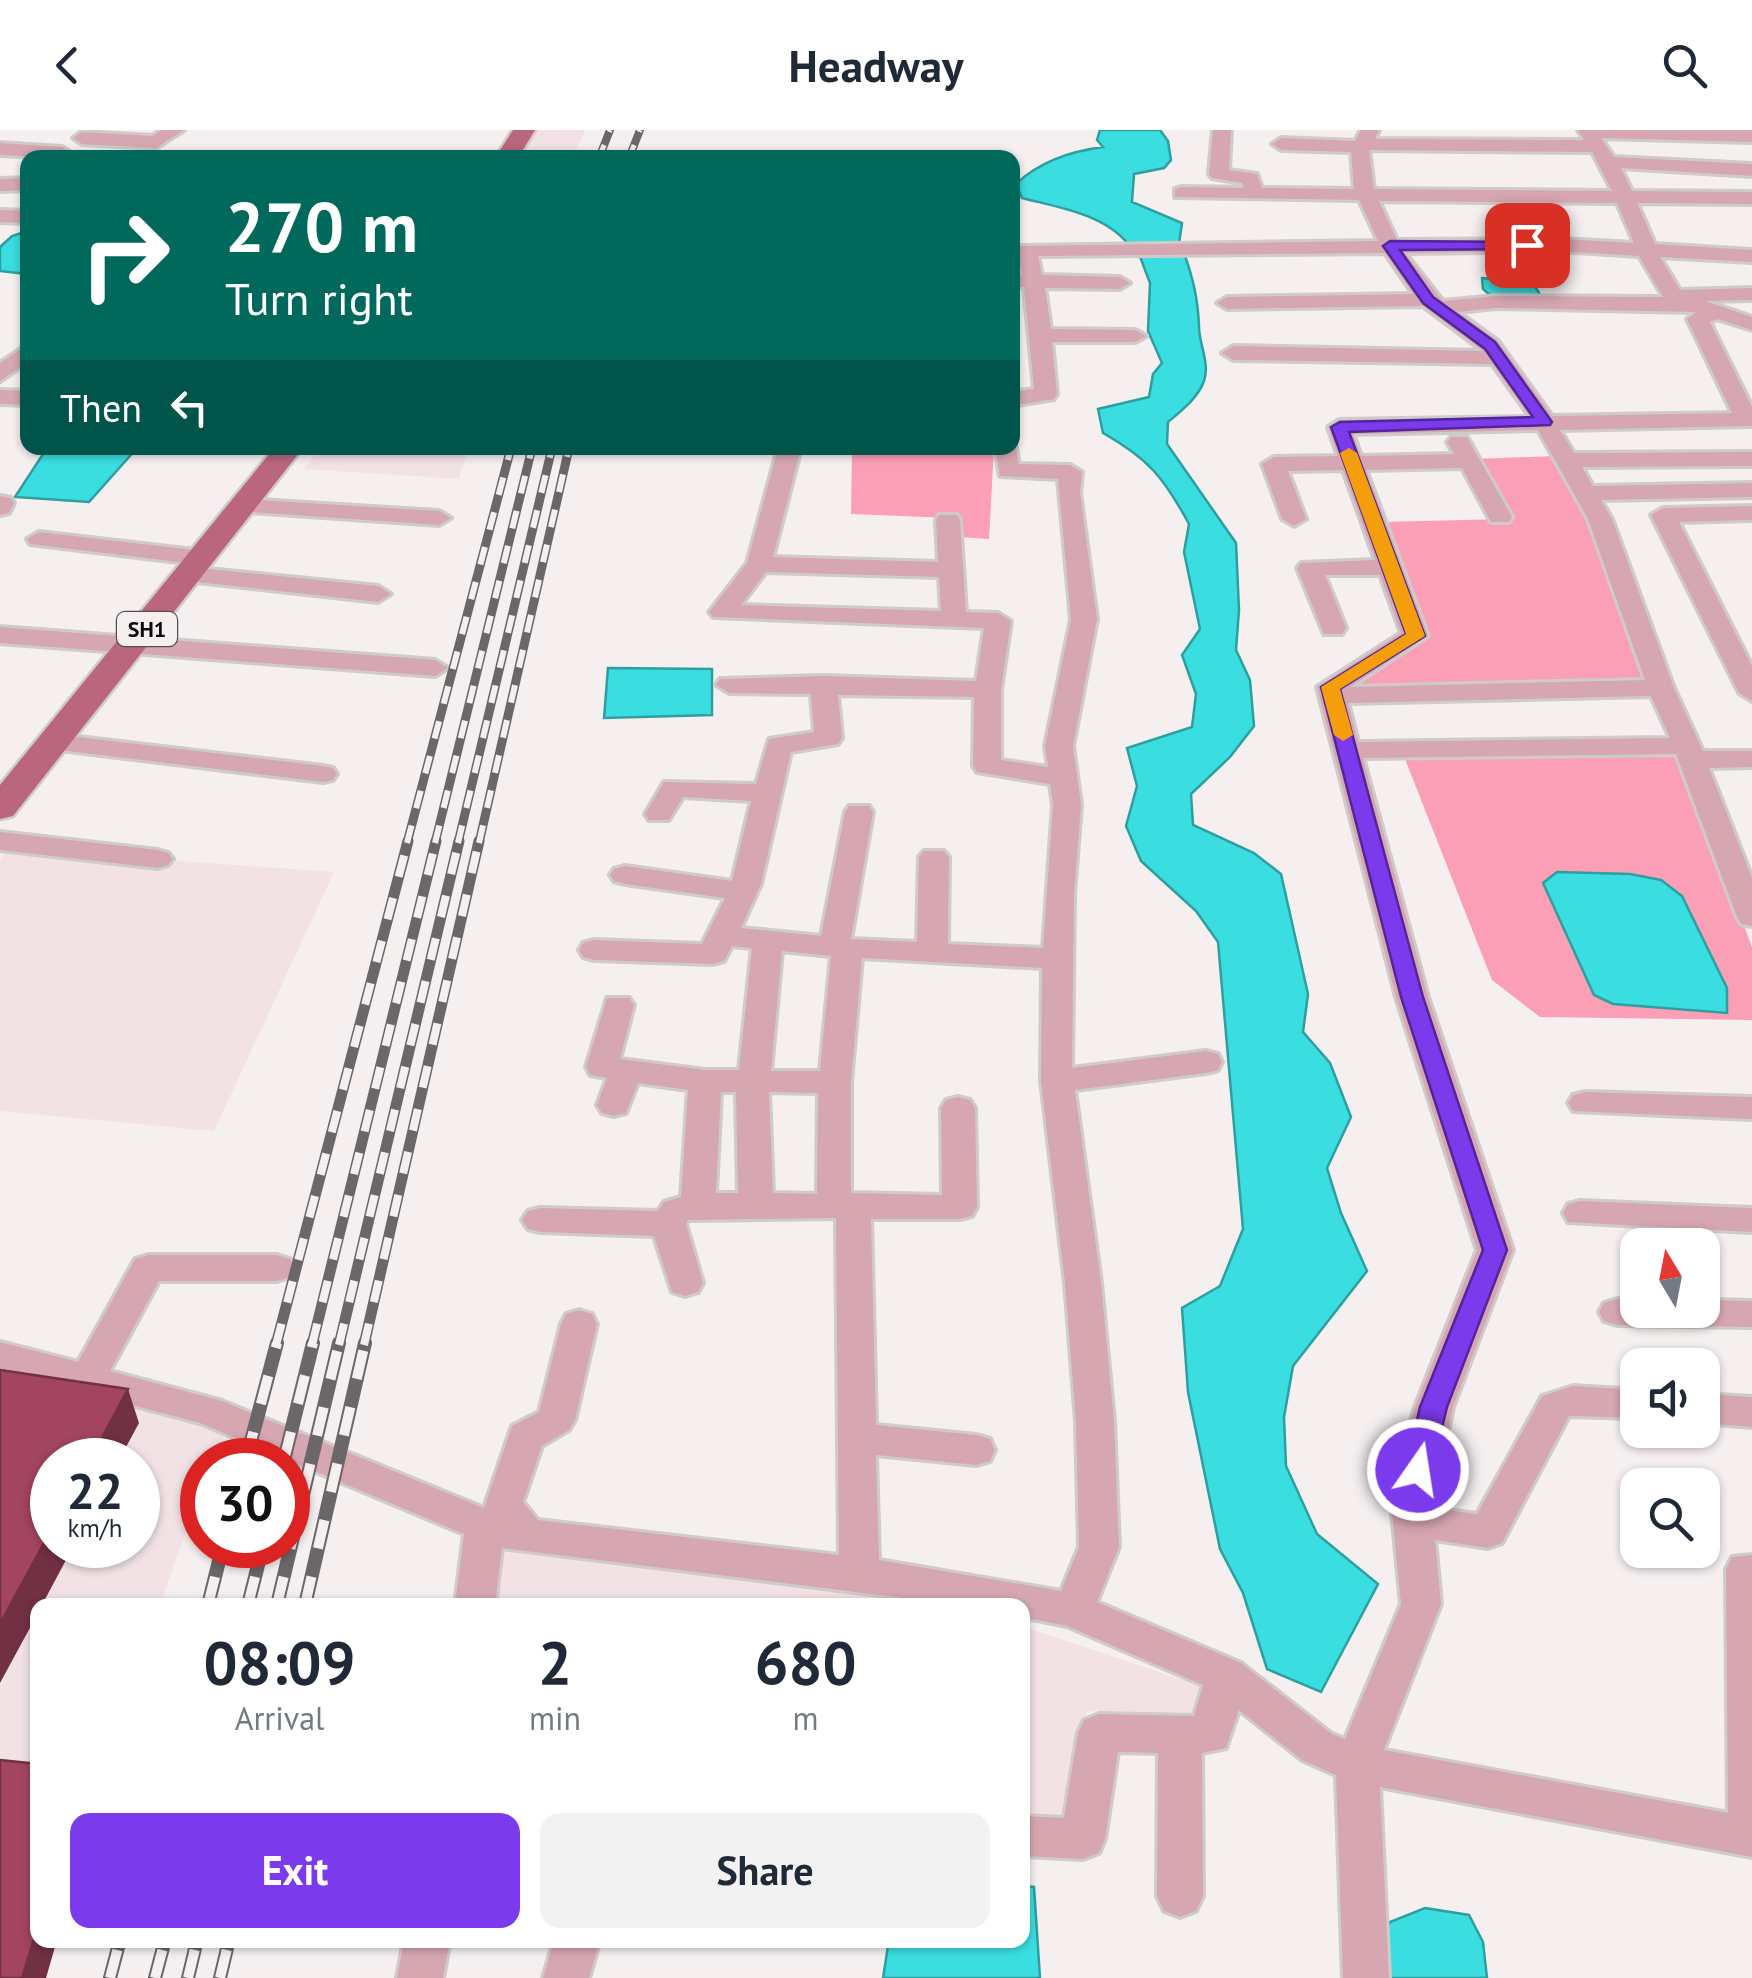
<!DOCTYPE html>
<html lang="en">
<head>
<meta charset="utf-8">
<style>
	:root { --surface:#fff; --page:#f2f2f3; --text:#1f2937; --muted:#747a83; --accent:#7c3aed }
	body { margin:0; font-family:"PT Sans",sans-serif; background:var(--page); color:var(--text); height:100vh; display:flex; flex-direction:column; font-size:38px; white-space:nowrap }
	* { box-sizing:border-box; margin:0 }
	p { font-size:32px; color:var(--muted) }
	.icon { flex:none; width:55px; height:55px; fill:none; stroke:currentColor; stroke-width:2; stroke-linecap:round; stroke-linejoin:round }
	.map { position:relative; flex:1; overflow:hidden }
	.sheet { position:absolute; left:30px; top:1468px; width:1000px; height:350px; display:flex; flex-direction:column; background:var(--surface); border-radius:20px; box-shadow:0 2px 8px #0004 }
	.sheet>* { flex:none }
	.guide { position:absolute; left:20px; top:20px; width:1000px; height:305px; border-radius:20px; box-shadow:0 2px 8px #0004; background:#00695c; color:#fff; overflow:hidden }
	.needle { width:65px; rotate:350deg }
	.buttons { position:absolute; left:1620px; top:1098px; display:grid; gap:20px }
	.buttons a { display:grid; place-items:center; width:100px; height:100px; border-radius:20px; background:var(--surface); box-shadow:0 2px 8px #0004; font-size:50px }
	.speed { position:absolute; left:30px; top:1308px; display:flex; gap:20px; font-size:50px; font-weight:700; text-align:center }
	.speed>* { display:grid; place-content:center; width:130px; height:130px; border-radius:50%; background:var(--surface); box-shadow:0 2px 8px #0004; line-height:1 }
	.speed small { font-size:25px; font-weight:400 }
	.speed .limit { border:15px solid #d22; background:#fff; color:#111 }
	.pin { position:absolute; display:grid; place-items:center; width:85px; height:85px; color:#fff; margin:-42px; border-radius:20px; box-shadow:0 5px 15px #0006 }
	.me { position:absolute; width:110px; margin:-55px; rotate:13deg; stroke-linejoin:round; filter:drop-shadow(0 0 8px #0008) }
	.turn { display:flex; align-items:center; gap:35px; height:210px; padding:0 40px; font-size:45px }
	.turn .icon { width:130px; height:130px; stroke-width:2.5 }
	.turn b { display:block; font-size:70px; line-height:85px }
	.then { display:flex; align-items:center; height:95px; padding:0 40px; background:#0003; gap:20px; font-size:38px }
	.eta { display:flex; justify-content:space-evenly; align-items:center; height:170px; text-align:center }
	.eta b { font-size:60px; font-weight:700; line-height:70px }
	.primary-button { display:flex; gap:20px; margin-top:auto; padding:20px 40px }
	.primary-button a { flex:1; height:115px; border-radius:20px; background:var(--accent); color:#fff; font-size:40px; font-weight:700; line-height:115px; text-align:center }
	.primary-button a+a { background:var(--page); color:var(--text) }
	header { display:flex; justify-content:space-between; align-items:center; height:130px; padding:0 40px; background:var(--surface); font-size:45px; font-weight:700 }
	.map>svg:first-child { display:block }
	.built { fill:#f2e2e5; fill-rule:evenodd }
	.green { fill:#fb9fb6 }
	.water { fill:#3bdee0; stroke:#2d9fa0; stroke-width:2.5 }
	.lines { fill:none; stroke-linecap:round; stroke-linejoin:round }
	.minor-casing { stroke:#d0cbcb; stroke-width:6 }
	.major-casing { stroke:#d0cbcb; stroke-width:5 }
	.minor { fill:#d7a7b1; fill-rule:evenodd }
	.major { fill:#ba667c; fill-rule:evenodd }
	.rail-far3-casing { stroke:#6b6768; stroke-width:8 }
	.rail-far2-casing { stroke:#6b6768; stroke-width:9 }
	.rail-far1-casing { stroke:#6b6768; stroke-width:11 }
	.rail-casing { stroke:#6b6768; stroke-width:14 }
	.rail-far3 { stroke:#f5eff0; stroke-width:5; stroke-dasharray:14; stroke-linecap:butt }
	.rail-far2 { stroke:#f5eff0; stroke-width:6; stroke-dasharray:18; stroke-linecap:butt }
	.rail-far1 { stroke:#f5eff0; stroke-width:8; stroke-dasharray:22; stroke-linecap:butt }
	.rail { stroke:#f5eff0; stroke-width:10; stroke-dasharray:29; stroke-linecap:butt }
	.shaded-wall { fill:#723044 }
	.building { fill:#a34461; stroke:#723044; stroke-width:2.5 }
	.route { fill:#7c3aed; stroke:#51269a; stroke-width:2.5 }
	.slow { fill:#f59e0b }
	.labels { text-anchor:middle; stroke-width:10; stroke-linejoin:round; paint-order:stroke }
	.shield { fill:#f5eff0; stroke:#534f50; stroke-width:2.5 }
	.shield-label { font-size:22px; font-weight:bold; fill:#0d0b0b }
</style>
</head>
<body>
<header><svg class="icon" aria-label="back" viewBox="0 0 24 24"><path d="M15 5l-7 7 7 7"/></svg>Headway<svg class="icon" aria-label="search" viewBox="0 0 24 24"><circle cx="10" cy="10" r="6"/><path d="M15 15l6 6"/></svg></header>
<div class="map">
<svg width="1752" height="1848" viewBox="0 0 1752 1848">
	<rect width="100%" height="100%" fill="#f5eff0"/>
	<path class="built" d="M531,0H585L573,27L512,28Z
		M320,318H469L459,349L304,339Z
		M8,719L334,742L214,1001L0,981V729Z
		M0,1237L227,1297L213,1330H202V1356L160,1475H38V1810L0,1848ZM52,1330H138V1415H52Z
		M490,1412L909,1458L959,1475H483Z
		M1022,1496L1204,1557L1194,1588L1087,1581L1079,1696L1023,1692Z"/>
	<path class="green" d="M878,318H994L989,409L960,407L952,388L851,384L852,322Z
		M1555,326L1587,376L1644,552L1339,557L1423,507L1383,392L1504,389L1473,329Z
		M1678,620L1752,817V890L1540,887L1492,850L1403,624Z"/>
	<path class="water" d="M1100,0H1160L1168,11L1171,30L1164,38L1134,44L1132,72L1182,93L1179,114H1128C1104,84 1057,77 1022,68L1016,54C1039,32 1072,21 1103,17L1097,10Z
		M27,101V144L0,141V117L12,106Z
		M1183,120C1193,148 1198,168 1199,197C1199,214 1210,233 1204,251C1198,268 1181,281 1168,292L1167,314L1236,413L1239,480L1236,520L1250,550L1254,596L1230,627L1191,664L1193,695L1254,723L1281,744L1308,864L1303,902L1330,933L1351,987L1327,1038L1341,1083L1367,1141L1293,1236L1284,1287L1286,1336L1317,1404L1378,1454L1321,1562L1267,1539L1243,1463L1220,1419L1188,1262L1182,1178L1220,1156L1243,1099L1218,812L1196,781L1141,731L1126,696L1137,656L1127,618L1192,597L1196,564L1182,525L1200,499L1184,422L1189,394C1164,348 1149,329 1103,303L1098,279L1149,267L1153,244L1162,233L1148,201L1150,153L1139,124Z
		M1482,148L1532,152L1541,166H1491L1483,159Z
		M47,318H137L89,372L15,367Z
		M608,538L712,539V585L604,588Z
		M1557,742L1630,744L1661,750L1682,766L1727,858V883L1613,874L1594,865L1543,753Z
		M1023,1756L1034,1757L1040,1848H883L889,1810H1022Z
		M1425,1778L1469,1785L1483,1812L1487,1848H1378L1370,1828L1390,1792Z"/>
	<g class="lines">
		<g class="minor-casing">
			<path id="minor" d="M162,0H184L156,18L82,14L73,8L82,2L152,6Z
				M1213,0H1231L1229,40L1257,44L1262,58L1354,59L1351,22L1281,20L1272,14L1281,8L1355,11L1361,0H1379L1375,9L1584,10L1578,0H1752V12L1601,8L1614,27L1752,34V46L1621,38L1632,61L1752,62V74L1637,73L1655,114L1752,120V132L1660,127L1680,160L1752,158V170L1705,171L1752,187V200L1717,189L1710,192L1752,277V296L1560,300L1574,323L1752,322V336L1582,337L1593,356L1752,353V367L1601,370L1612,389L1674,558L1703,621H1752V637L1709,638L1752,748V796L1741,794L1737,787L1676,624L1363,628L1428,867L1513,1120L1453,1277L1431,1378L1477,1384L1542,1266L1573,1256L1638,1260V1288L1569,1286L1502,1413L1488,1418L1435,1410L1441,1474L1384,1620L1728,1683L1726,1439L1732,1427L1752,1425V1727L1380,1657L1389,1848H1343L1336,1645L1302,1630L1239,1580L1226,1618L1202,1623L1203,1766L1196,1781L1180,1787L1164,1781L1157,1766L1158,1623L1118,1622L1105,1709L1099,1723L1083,1729L1022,1726V1686L1064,1688L1078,1603L1084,1590L1099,1584L1194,1586L1203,1555L1067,1496L1022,1487V1475H960L502,1418L495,1475H455L464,1404L200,1293L0,1240V1212L78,1232L135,1129L148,1125H277L290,1129L295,1138L290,1147L277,1151H159L110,1241L222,1271L484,1378L512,1296L539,1282L561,1194L566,1184L579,1180L592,1184L597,1194L575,1290L569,1300L542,1316L523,1372L538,1390L839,1425L836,1088L688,1090L686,1094L703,1153L698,1162L685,1166L672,1162L654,1106L540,1102L528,1099L522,1090L528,1081L540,1078L658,1081L664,1072L681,1067L688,960L638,953L626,983L614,986L602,983L597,975L607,948L590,945L586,937L607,868H629L634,875L620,929L705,940H739L752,818L732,816L724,831L713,834L594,830L583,827L579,820L583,813L594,810L702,814L725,768L625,754L614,751L610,745L614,739L625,736L732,751L751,671L683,667L669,690H649L645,684L664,652L756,654L769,609L814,602L811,564L729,563L716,555L720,549L824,546L976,551L984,498L713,487L709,482L747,433L778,318H801L773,427L938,432L936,390L939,385H957L960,390L966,482L998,483L1011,491L1001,559V630L1048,637L1045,616L1071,489L1058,349L1000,346L995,318H1012L1015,313L1019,334L1070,335L1082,342L1080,363L1097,489L1073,616L1081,675L1074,764L1072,938L1206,921L1218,924L1222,932L1218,940L1206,943L1075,960L1101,1153L1114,1291L1119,1417L1097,1472L1241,1533L1332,1604L1345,1609L1401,1474L1391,1372L1415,1277L1477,1120L1396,867L1317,557L1401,503L1380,445H1325L1346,498L1342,504H1324L1297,438L1301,433L1375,430L1343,340L1288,341L1306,389L1294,396L1282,389L1262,334L1274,327L1338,326L1328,297L1339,290L1530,287L1492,234L1233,230L1222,223L1233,216L1483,221L1423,176L1227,179L1217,173L1227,167L1413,164L1385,123L1038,126L1042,145L1120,147L1130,153L1120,159L1045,158L1051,199L1135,200L1146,206L1135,212H1052L1057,264L1054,269L1012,276V262L1034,259L1024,157H1012V145H1022L1017,120L1020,116L1378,111L1359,70L1175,67V59L1182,57L1244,58L1242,53L1212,48L1209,44ZM1369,20L1592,22L1612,61L1374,59ZM1379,71L1617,73L1634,113L1561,109L1397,110ZM1561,121L1639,126L1663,167L1496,166L1443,171L1405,123ZM1496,178L1696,182L1687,189L1732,283L1552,286L1498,211L1458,182ZM1538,300L1588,389L1645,550L1350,557L1428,506L1366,340L1462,338L1491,392H1509L1512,387L1467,307H1451L1447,312L1454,324L1361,326L1353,304ZM766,442L939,447L941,481L741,475ZM838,565L974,567L973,636L977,642L1050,654L1053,675L1043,818L948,814L949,727L944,721H924L919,727L917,812L851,809L873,682L869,676H849L845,682L821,806L741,798L761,754L791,622L838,614L842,608ZM1651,566L1670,608L1358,612L1348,573ZM782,821L831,826L820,941H771ZM862,828L1042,838L1041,951L1065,1153L1076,1291L1079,1417L1061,1461L879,1430L876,1325L976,1335L990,1331L995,1320L990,1309L976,1305L876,1295L871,1089H960L972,1086L977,1077L975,978L970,970L958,967L946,970L941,978L942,1065L851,1063V952ZM721,962H736L738,1063H716ZM769,962L818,963L817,1064L773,1063Z
				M0,13L62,17L71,23L66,28L0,25Z
				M28,48V60L0,61V49Z
				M0,80L28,81V93L0,92Z
				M28,214V232L0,251V233Z
				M0,260L28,261V275L0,274Z
				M0,366L11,368L14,373L9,383L0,385Z
				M243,369L439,381L451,388L439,395L234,381L231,376L234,371Z
				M1752,376V390L1679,392L1752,536V571L1739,563L1651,385L1663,378Z
				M39,402L203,421L215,428L203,435L30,414L27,409Z
				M188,437L378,456L391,464L378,472L179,450L175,445L179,440Z
				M0,497L435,530L448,538L435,546L0,513Z
				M53,604L323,636L333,638L337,644L333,650L323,652L43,618L39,612Z
				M0,702L158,720L168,723L173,729L168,735L158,738L0,720Z
				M1585,962L1752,967V989L1573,981L1568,973L1573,965Z
				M1580,1071L1752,1078V1102L1568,1092L1563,1083L1568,1074Z
				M1617,1169H1638V1180H1702V1170L1752,1171V1197L1617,1195L1604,1191L1599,1182L1604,1173Z
				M1702,1264L1752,1267V1297L1702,1293Z
				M404,1810H450L443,1848H397Z
				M554,1810H600L589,1848H543Z"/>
		</g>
		<g class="major-casing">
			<path id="major" d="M513,0H535L518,28H495Z
				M274,318H303L13,686L0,689V655Z"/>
		</g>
		<use href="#minor" class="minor"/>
		<use href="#major" class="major"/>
		<g class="rail-far3-casing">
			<path id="rail-far3" d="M599,28L610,0
				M629,28L640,0"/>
		</g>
		<g class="rail-far2-casing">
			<path id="rail-far2" d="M407,713L511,318
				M435,713L532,318
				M458,713L552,318
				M479,713L569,318"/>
		</g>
		<g class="rail-far1-casing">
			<path id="rail-far1" d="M276,1215L408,711
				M312,1215L436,711
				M339,1215L459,711
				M364,1215L479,711"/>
		</g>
		<g class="rail-casing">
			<path id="rail" d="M246,1330L277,1213
				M284,1330L313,1213
				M208,1475L223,1415
				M248,1475L263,1415
				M277,1475L339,1213
				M305,1475L365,1213
				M110,1848L120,1810
				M155,1848L165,1810
				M188,1848L197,1810
				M220,1848L229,1810"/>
		</g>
		<use href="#rail-far3" class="rail-far3"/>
		<use href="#rail-far2" class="rail-far2"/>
		<use href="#rail-far1" class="rail-far1"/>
		<use href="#rail" class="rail"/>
	</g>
	<path class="shaded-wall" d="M128,1259L139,1293L119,1330H90Z
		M52,1398V1415H74L42,1475H38V1483L0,1553V1494Z
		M38,1796V1810H57L46,1848H22Z"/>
	<path class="building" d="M0,1240L128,1259L90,1330H52V1398L0,1494Z
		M0,1630L38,1634V1796L22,1848H0Z"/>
	<path class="route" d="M1532,112L1534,115L1527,119L1400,120L1433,167L1495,212L1552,292L1550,295L1349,302L1425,506L1340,559L1423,867L1507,1120L1447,1277L1432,1340L1428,1348L1418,1351L1409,1348L1405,1340L1420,1277L1483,1120L1401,867L1321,557L1406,504L1331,297L1340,292L1533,287L1485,219L1423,173L1383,116L1390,111Z"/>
	<path class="slow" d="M1349,318L1357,323L1425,506L1340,559L1353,605L1343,611L1334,605L1321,557L1406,504L1340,323Z"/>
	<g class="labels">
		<rect class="shield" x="117" y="482" width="60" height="34" rx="8"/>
		<g class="shield-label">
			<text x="147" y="507">SH1</text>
		</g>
	</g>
</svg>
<div class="buttons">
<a><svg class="needle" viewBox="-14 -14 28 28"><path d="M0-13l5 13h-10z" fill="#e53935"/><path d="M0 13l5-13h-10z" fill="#747a83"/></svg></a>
<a><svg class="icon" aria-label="sound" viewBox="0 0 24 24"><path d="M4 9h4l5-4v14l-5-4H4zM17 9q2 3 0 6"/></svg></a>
<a><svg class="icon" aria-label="search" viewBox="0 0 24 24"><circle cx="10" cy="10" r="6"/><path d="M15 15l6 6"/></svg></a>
</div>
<div class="speed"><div>22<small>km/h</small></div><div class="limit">30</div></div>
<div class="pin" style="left:1527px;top:115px;background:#d93025"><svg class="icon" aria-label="arrive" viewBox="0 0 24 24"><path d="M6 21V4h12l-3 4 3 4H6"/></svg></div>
<svg class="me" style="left:1418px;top:1340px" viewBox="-20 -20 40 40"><circle r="17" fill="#7c3aed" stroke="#fff" stroke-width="3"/><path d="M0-11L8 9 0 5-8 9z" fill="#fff"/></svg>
<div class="guide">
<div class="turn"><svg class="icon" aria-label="right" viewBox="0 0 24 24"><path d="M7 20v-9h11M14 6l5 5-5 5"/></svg><div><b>270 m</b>Turn right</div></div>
<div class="then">Then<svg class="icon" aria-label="left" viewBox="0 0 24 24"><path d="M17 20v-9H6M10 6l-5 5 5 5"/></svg></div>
</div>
<section class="sheet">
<div class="eta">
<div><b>08:09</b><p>Arrival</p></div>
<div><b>2</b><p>min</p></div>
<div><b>680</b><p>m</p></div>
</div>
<div class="primary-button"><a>Exit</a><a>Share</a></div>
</section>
</div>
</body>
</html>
